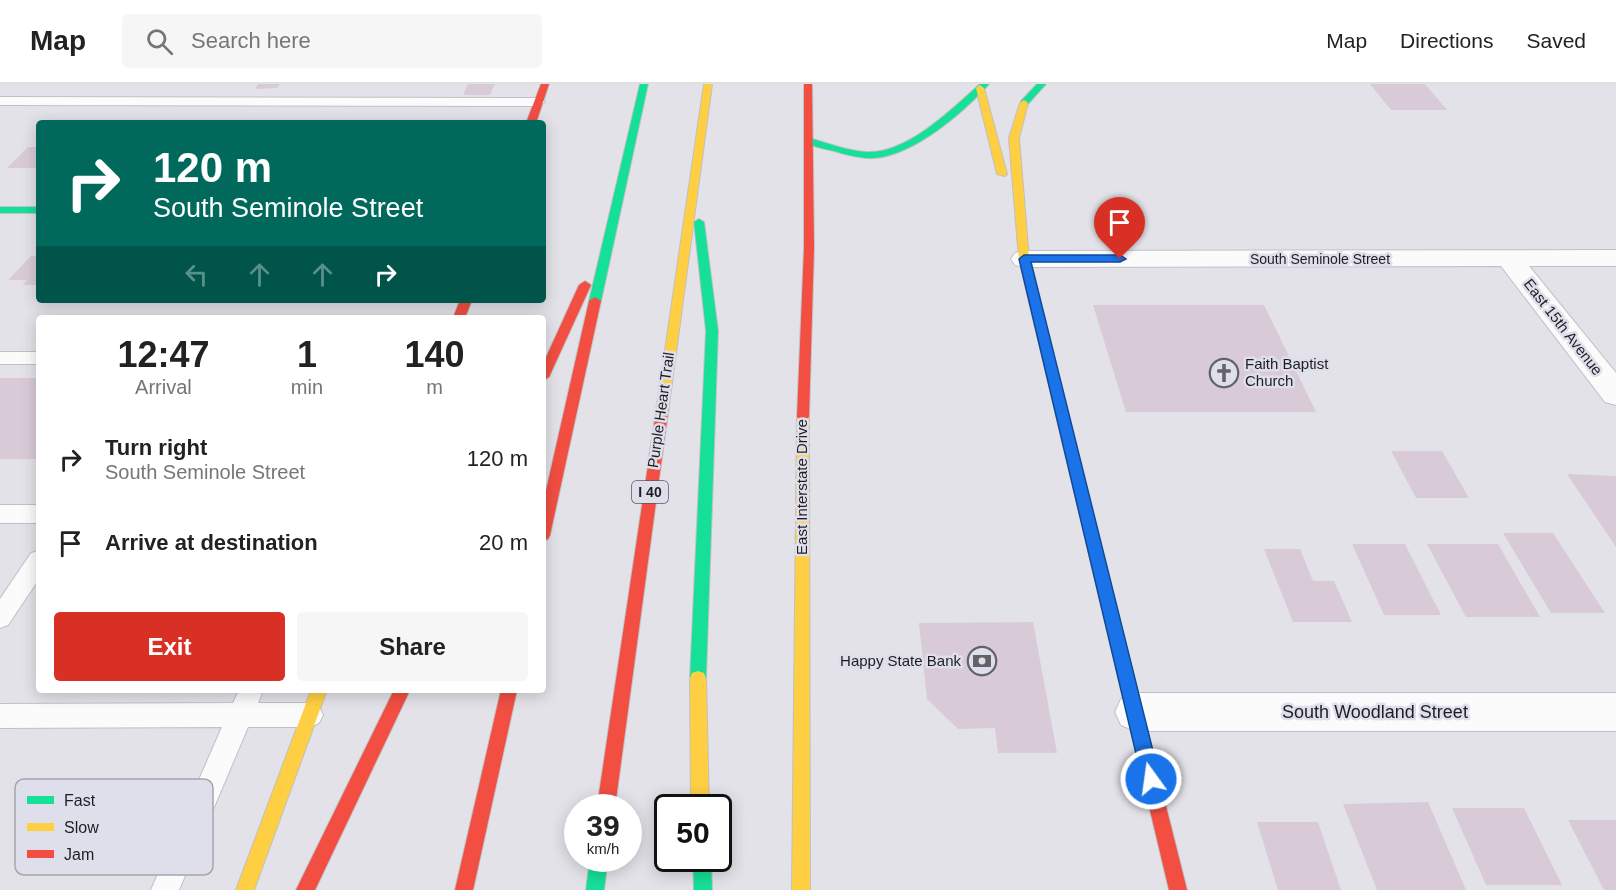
<!DOCTYPE html>
<html lang="en">
<head>
<meta charset="utf-8">
<style>
	:root { --surface:#fff; --page:#f6f6f6; --text:#222; --muted:#767676; --line:#e0e0e0; --accent:#d93025 }
	body { margin:0; font-family:Arial,sans-serif; background:var(--page); color:var(--text); height:100vh; display:flex; flex-direction:column; font-size:22px; white-space:nowrap }
	* { box-sizing:border-box; margin:0 }
	p { font-size:20px; color:var(--muted) }
	.icon { flex:none; width:33px; height:33px; fill:none; stroke:currentColor; stroke-width:2; stroke-linecap:round; stroke-linejoin:round }
	.map { position:relative; flex:1; overflow:hidden }
	.drawer { position:absolute; left:36px; top:231px; width:510px; height:378px; display:flex; flex-direction:column; background:var(--surface); border-radius:6px; box-shadow:0 3px 15px #0003 }
	.drawer>* { flex:none }
	.top-card { position:absolute; left:36px; top:36px; width:510px; height:183px; border-radius:6px; box-shadow:0 3px 15px #0003; background:#00695c; color:#fff; overflow:hidden }
	.speed { position:absolute; left:564px; top:710px; display:flex; gap:12px; font-size:30px; font-weight:700; text-align:center }
	.speed>* { display:grid; place-content:center; width:78px; height:78px; border-radius:50%; background:var(--surface); box-shadow:0 3px 15px #0003; line-height:1 }
	.speed small { font-size:15px; font-weight:400 }
	.speed .limit { border:3px solid #111; border-radius:9px; background:#fff; color:#111 }
	.pin { position:absolute; display:grid; place-items:center; width:51px; height:51px; color:#fff; margin:-62px -26px; border-radius:50% 50% 50% 0; rotate:-45deg; box-shadow:0 0 6px #0007 }
	.pin .icon { rotate:45deg }
	.me { position:absolute; width:66px; margin:-33px; rotate:346deg; stroke-linejoin:round; filter:drop-shadow(0 0 4px #0008) }
	.turn { display:flex; align-items:center; gap:21px; height:126px; padding:0 18px; font-size:27px }
	.turn .icon { width:78px; height:78px; stroke-width:2.5 }
	.turn b { display:block; font-size:42px; line-height:51px }
	.lanes { display:flex; align-items:center; height:57px; padding:0 18px; background:#0003; justify-content:center; gap:30px; direction:ltr }
	.lanes .off { opacity:.35 }
	.eta { display:flex; justify-content:space-evenly; align-items:center; height:102px; text-align:center }
	.eta b { font-size:36px; font-weight:800; line-height:42px }
	.button { display:flex; gap:12px; margin-top:auto; padding:12px 18px }
	.button a { flex:1; height:69px; border-radius:6px; background:var(--accent); color:#fff; font-size:24px; font-weight:800; line-height:69px; text-align:center }
	.button a+a { background:var(--page); color:var(--text) }
	ul { padding:0; list-style:none }
	li { display:flex; align-items:center; gap:18px; height:84px; padding:0 18px }
	li div { flex:1 }
	li b { display:block; font-size:22px }
	li em { font-style:normal }
	header { display:flex; align-items:center; gap:36px; box-sizing:border-box; height:84px; padding:0 30px; background:var(--surface); border-bottom:2px solid var(--line) }
	header strong { font-size:28px }
	nav { display:flex; gap:33px; margin-inline-start:auto; font-size:21px }
	.search { width:420px; height:54px; background:var(--page); display:flex; align-items:center; gap:15px; box-sizing:border-box; padding:0 21px; border-radius:6px; color:var(--muted); font-size:22px }
	.map>svg:first-child { display:block }
	.building { fill:#d9cad8 }
	.lines { fill:none; stroke-linecap:round; stroke-linejoin:round }
	.lane-casing { stroke:#c0c0c5; stroke-width:2 }
	.street-casing { stroke:#c0c0c5; stroke-width:2 }
	.fast-casing { stroke:#c0c0c5; stroke-width:2 }
	.slow-casing { stroke:#c0c0c5; stroke-width:2 }
	.jam-casing { stroke:#c0c0c5; stroke-width:2 }
	.lane { fill:#fbfbfc; fill-rule:evenodd }
	.street { fill:#fbfbfc; fill-rule:evenodd }
	.fast { fill:#16e098; fill-rule:evenodd }
	.slow { fill:#ffcf43; fill-rule:evenodd }
	.jam { fill:#f24e42; fill-rule:evenodd }
	.route { fill:#1a73e8; stroke:#114b97; stroke-width:1.5 }
	.labels { text-anchor:middle; stroke-width:5; stroke-linejoin:round; paint-order:stroke }
	.far-street-label { font-size:14px; fill:#1e1e22; stroke:#dfdfeb }
	.shield { fill:#dfdfeb; stroke:#58585e; stroke-width:1.5 }
	.shield-label { font-size:14px; font-weight:bold; fill:#1e1e22 }
	.street-label { font-size:15px; fill:#1e1e22; stroke:#dfdfeb }
	.poi-label { font-size:15px; fill:#1e1e22; stroke:#dfdfeb; text-anchor:start }
	.near-street-label { font-size:18px; fill:#1e1e22; stroke:#dfdfeb }
	.key { fill:#dfdfeb; stroke:#a5a5af; stroke-width:1.5 }
	.key-label { font-size:16px; fill:#1e1e22 }
</style>
</head>
<body>
<header>
<strong>Map</strong>
<div class="search"><svg class="icon" aria-label="search" viewBox="0 0 24 24"><circle cx="10" cy="10" r="6"/><path d="M15 15l6 6"/></svg>Search here</div>
<nav><a>Map</a><a>Directions</a><a>Saved</a></nav>
</header>
<div class="map">
<svg width="1616" height="806" viewBox="0 0 1616 806">
	<rect width="100%" height="100%" fill="#e2e2e8"/>
	<path class="building" d="M258,0H280L277,4L255,5Z
		M468,0H495L490,11H463Z
		M1370,0H1425L1447,26H1391Z
		M28,63H39V84H7Z
		M31,172H39V201H23L27,196H8Z
		M1093,221H1264L1316,328H1126Z
		M0,294H39V375H0Z
		M1391,367H1442L1469,414H1416Z
		M1567,390L1616,392V463Z
		M1503,449H1553L1605,529H1551Z
		M1352,460H1405L1441,531H1384Z
		M1427,460H1498L1540,533H1466Z
		M1264,465H1300L1313,497H1334L1352,538H1293Z
		M1033,538L1057,669H998L995,644L958,645L927,615L919,539Z
		M1428,718L1466,806H1377L1343,720Z
		M1452,724H1524L1562,801H1486Z
		M1568,736H1616V806H1604Z
		M1257,738H1318L1341,806H1278Z"/>
	<g class="lines">
		<g class="lane-casing">
			<path id="lane" d="M0,13L538,14L545,18L538,22L0,21Z
				M0,268H39V280H0Z
				M0,421H39V439H0Z
				M39,467V495L8,541L0,544V515L31,469Z
				M239,606H263L258,619H310L319,623L323,631L319,639L310,643H248L179,806H151L222,643L0,644V620L233,619Z"/>
		</g>
		<g class="street-casing">
			<path id="street" d="M1616,166V182H1529L1616,289V321L1605,318L1501,182L1024,183L1015,181L1011,175L1015,169L1024,167Z
				M1135,609H1616V647H1135L1121,641L1115,628L1121,615Z"/>
		</g>
		<g class="fast-casing">
			<path id="fast" d="M640,0H648L601,217L595,221L589,217Z
				M980,0H989C964,28 914,71 875,74C862,75 847,71 834,67C825,65 812,63 804,57L809,54C828,59 847,67 867,68C907,70 952,25 980,0Z
				M1037,0H1046L1027,21H1021V17Z
				M0,123H39V129H0Z
				M699,135L704,138L718,247L706,594L704,599L698,601L692,599L690,594L706,247L694,138Z
				M590,774H608L604,806H586Z
				M693,774H711L712,806H694Z"/>
		</g>
		<g class="slow-casing">
			<path id="slow" d="M704,0H712L669,321L663,326L657,321Z
				M980,1L984,4L1007,90L1005,92L997,90L976,4Z
				M1024,16L1028,19L1019,54L1029,175L1108,491L1106,495L1101,497L1096,495L1094,491L1019,175L1009,54L1020,19Z
				M803,328L809,333L810,806H792L797,333Z
				M698,587L704,589L706,594L709,723H691L690,594L692,589Z
				M311,606H327L254,806H236Z"/>
		</g>
		<g class="jam-casing">
			<path id="jam" d="M541,0H549L536,39H526Z
				M804,0H812L814,164L809,333L803,338L797,333L804,164Z
				M585,197L591,201L549,293L543,297V280L579,201Z
				M595,213L601,217L550,451L548,455L543,457V420L589,217Z
				M460,216H472L465,234H453Z
				M663,316L669,321L615,723H597L657,321Z
				M1101,485L1106,487L1108,491L1187,806H1169L1094,491L1096,487Z
				M394,606H410L315,806H296Z
				M501,606H517L473,806H455Z"/>
		</g>
		<use href="#lane" class="lane"/>
		<use href="#street" class="street"/>
		<use href="#fast" class="fast"/>
		<use href="#slow" class="slow"/>
		<use href="#jam" class="jam"/>
	</g>
	<path class="route" d="M1024,171H1120L1126,175L1120,178H1031L1160,695L1157,701L1151,703L1145,701L1142,695L1019,175Z"/>
	<defs>
		<g id="church-ring" transform="scale(1.5)"><circle r="9.5" fill="#dfdfeb" stroke="#636367" stroke-width="1.5"/><path d="M-1.2-6h2.4v3.5h3.3v2.4h-3.3V6h-2.4V-.1h-3.3v-2.4h3.3Z" fill="#636367"/></g>
		<g id="bank-ring" transform="scale(1.5)"><circle r="9.5" fill="#dfdfeb" stroke="#636367" stroke-width="1.5"/><path d="M-6-4H6V4H-6ZM0-2.3a2.3 2.3 0 1 0 0 4.6a2.3 2.3 0 1 0 0-4.6Z" fill="#636367"/></g>
	</defs>
	<g fill-rule="evenodd">
		<use href="#church-ring" x="1224" y="289"/>
		<use href="#bank-ring" x="982" y="577"/>
	</g>
	<g class="labels">
		<g class="far-street-label">
			<text x="1320" y="180">South Seminole Street</text>
		</g>
		<rect class="shield" x="632" y="397" width="36" height="22" rx="4.5"/>
		<g class="shield-label">
			<text x="650" y="413">I 40</text>
		</g>
		<g class="street-label">
			<text transform="translate(1563 243) rotate(52)" y="5">East 15th Avenue</text>
			<text transform="translate(661 326) rotate(-82)" y="5">Purple Heart Trail</text>
			<text transform="translate(802 403) rotate(-90)" y="5">East Interstate Drive</text>
		</g>
		<g class="poi-label">
			<text x="1245" y="285">Faith Baptist<tspan x="1245" dy="17">Church</tspan></text>
			<text x="961" y="582" text-anchor="end">Happy State Bank</text>
		</g>
		<g class="near-street-label">
			<text x="1375" y="634">South Woodland Street</text>
		</g>
	</g>
	<rect x="15" y="695" width="198" height="96" rx="9" class="key"/>
	<rect x="27" y="712" width="27" height="8" fill="#16e098"/>
	<rect x="27" y="739" width="27" height="8" fill="#ffcf43"/>
	<rect x="27" y="766" width="27" height="8" fill="#f24e42"/>
	<g class="key-label">
		<text x="64" y="722">Fast</text>
		<text x="64" y="749">Slow</text>
		<text x="64" y="776">Jam</text>
	</g>
</svg>
<div class="speed"><div>39<small>km/h</small></div><div class="limit">50</div></div>
<div class="pin" style="left:1120px;top:175px;background:#d93025"><svg class="icon" aria-label="arrive" viewBox="0 0 24 24"><path d="M6 21V4h12l-3 4 3 4H6"/></svg></div>
<svg class="me" style="left:1151px;top:695px" viewBox="-20 -20 40 40"><circle r="17" fill="#1a73e8" stroke="#fff" stroke-width="3"/><path d="M0-11L8 9 0 5-8 9z" fill="#fff"/></svg>
<div class="top-card">
<div class="turn"><svg class="icon" aria-label="right" viewBox="0 0 24 24"><path d="M7 20v-9h11M14 6l5 5-5 5"/></svg><div><b>120 m</b>South Seminole Street</div></div>
<div class="lanes"><svg class="icon off" aria-label="left" viewBox="0 0 24 24"><path d="M17 20v-9H6M10 6l-5 5 5 5"/></svg><svg class="icon off" aria-label="ahead" viewBox="0 0 24 24"><path d="M12 20V5M6 11l6-6 6 6"/></svg><svg class="icon off" aria-label="ahead" viewBox="0 0 24 24"><path d="M12 20V5M6 11l6-6 6 6"/></svg><svg class="icon" aria-label="right" viewBox="0 0 24 24"><path d="M7 20v-9h11M14 6l5 5-5 5"/></svg></div>
</div>
<section class="drawer">
<div class="eta">
<div><b>12:47</b><p>Arrival</p></div>
<div><b>1</b><p>min</p></div>
<div><b>140</b><p>m</p></div>
</div>
<ul>
<li><svg class="icon" aria-label="right" viewBox="0 0 24 24"><path d="M7 20v-9h11M14 6l5 5-5 5"/></svg><div><b>Turn right</b><p>South Seminole Street</p></div><em>120 m</em></li>
<li><svg class="icon" aria-label="arrive" viewBox="0 0 24 24"><path d="M6 21V4h12l-3 4 3 4H6"/></svg><div><b>Arrive at destination</b></div><em>20 m</em></li>
</ul>
<div class="button"><a>Exit</a><a>Share</a></div>
</section>
</div>
</body>
</html>
